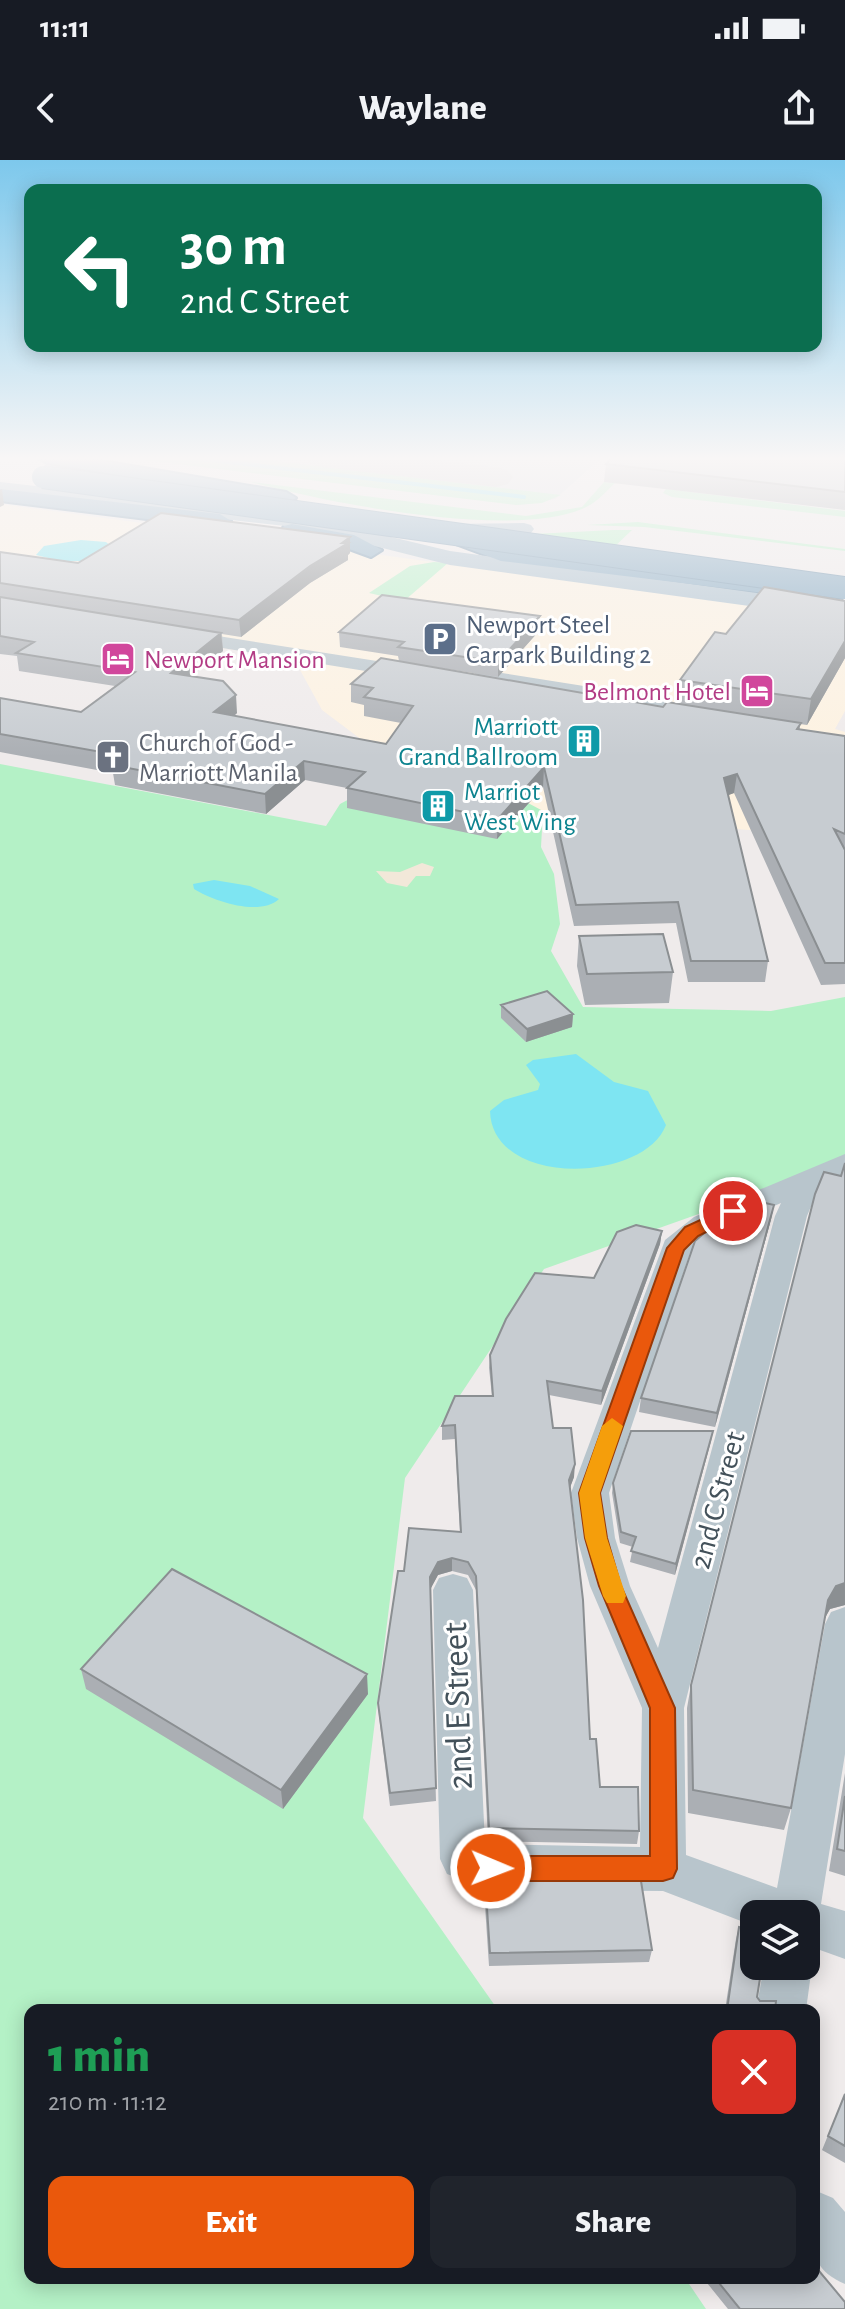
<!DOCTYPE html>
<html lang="en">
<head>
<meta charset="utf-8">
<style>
	:root { --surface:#171b24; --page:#20242c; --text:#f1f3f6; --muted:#9ea1a6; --accent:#ea580c }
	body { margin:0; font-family:"Alegreya Sans",sans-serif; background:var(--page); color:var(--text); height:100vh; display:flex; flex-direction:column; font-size:30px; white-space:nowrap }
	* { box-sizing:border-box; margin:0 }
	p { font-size:26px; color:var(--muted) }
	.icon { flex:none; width:44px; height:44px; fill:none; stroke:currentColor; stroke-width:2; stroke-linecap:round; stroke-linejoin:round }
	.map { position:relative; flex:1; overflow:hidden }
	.details { position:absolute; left:24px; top:1844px; width:796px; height:280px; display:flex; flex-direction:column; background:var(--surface); border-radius:16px; box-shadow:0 4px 20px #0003 }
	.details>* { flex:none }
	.hud { position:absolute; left:24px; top:24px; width:798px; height:168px; border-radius:16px; box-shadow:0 4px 20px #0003; background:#0b6e4f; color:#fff; overflow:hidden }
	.controls { position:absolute; left:740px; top:1740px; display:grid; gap:16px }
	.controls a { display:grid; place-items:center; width:80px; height:80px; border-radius:16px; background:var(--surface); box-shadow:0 4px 20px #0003; font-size:40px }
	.pin { position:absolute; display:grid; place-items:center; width:68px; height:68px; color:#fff; margin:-34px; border:4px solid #fff; border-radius:50%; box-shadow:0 2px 8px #0007 }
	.me { position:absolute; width:88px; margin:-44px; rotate:91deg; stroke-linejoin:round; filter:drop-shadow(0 0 6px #0008) }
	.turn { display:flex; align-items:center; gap:28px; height:168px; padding:0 24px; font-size:36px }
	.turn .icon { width:104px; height:104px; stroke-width:2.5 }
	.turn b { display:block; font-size:56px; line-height:68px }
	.round { display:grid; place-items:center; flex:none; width:84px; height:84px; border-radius:16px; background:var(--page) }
	.overview { display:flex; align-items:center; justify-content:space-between; height:136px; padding:0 24px }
	h1 { font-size:48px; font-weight:800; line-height:60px; color:#1e9e55 }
	.primary-button { display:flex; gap:16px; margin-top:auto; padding:16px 24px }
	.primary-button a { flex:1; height:92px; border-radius:16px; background:var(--accent); color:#fff; font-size:32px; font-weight:800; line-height:92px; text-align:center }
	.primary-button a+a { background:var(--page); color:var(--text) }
	.status { display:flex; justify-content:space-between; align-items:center; height:56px; padding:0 40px; background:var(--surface); direction:ltr }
	.status svg { height:22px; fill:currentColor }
	header { display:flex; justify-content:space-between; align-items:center; height:104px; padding:0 24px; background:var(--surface); font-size:36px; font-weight:800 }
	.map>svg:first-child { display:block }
	.commercial { fill:#fdf2e1 }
	.airport { fill:#dce0e4 }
	.green { fill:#b4f1c6 }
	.sand { fill:#f2e8d9 }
	.water { fill:#7ee5f2 }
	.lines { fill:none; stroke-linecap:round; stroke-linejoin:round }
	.stream { stroke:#7ee5f2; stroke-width:4 }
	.taxiway { fill:#ceced1; fill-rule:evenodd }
	.highway-casing { stroke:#6a8fab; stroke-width:4 }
	.minor { fill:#b8c5cc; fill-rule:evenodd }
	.major { fill:#a8becd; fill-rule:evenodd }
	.highway { fill:#7ea4bf; fill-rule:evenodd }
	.highway-bridge-casing { stroke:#6a8fab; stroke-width:24; stroke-linecap:butt }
	.highway-bridge { stroke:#7ea4bf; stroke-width:22 }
	.wall { fill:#abafb4 }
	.shaded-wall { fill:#8b8f92 }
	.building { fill:#c7ccd1; stroke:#8b8f92; stroke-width:2 }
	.route { fill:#ea580c; stroke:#983908; stroke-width:2 }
	.slow { fill:#f59e0b }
	.labels { text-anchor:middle; stroke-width:6; stroke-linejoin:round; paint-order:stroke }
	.far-service-label { font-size:26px; fill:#4e5e75; stroke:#fff; text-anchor:start }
	.far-hotel-label { font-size:26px; fill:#b23c85; stroke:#fff; text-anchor:start }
	.far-culture-label { font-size:26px; fill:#0d838f; stroke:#fff; text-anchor:end }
	.far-worship-label { font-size:26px; fill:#5b616d; stroke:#fff; text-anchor:start }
	.street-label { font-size:30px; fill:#43515a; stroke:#fff }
	.near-street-label { font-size:36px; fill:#43515a; stroke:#fff }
</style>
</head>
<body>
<div class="status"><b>11:11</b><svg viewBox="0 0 49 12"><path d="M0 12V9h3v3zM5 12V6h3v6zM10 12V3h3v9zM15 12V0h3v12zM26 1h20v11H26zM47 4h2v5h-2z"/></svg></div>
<header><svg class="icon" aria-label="back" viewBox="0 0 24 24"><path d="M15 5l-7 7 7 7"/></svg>Waylane<svg class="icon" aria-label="share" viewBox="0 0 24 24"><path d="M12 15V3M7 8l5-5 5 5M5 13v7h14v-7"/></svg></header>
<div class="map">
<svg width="845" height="2149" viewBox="0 0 845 2149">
	<rect width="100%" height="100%" fill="#efebeb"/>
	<path class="commercial" d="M0,344L845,457V551L835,569L845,572V668L763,671L607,660L543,651L370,586L322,550L294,499L0,454Z"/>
	<path class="airport" d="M119,297H603L555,339L521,345Z"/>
	<path class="green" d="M119,297H241L561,335L542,343L516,345Z
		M251,322L526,356L582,347L604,322L615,323C605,333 595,344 582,349C509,379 328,343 251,322Z
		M666,329L845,351V357L672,337L663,333Z
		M638,362L845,389V391L644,367L587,365Z
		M613,370H632L611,390L513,375Z
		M434,402L448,403L404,441L369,433L410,406Z
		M0,604L326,666L340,644L366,630L528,643L543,651L541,687L554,714L560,764L551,791L583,847L771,851L845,837V1002L544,1109L405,1318L363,1658L498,1850H30V2118H685L706,2149H0Z"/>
	<path class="sand" d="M422,703L434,707L430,716H416L407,727L387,723L376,711L400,712Z"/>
	<path class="water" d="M81,380L106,382L112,387L98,401H60L36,395L44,386Z
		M214,720L250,726L279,739C260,757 213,741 194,729L193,724Z
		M576,894L614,922L648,931L666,965C644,1023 492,1028 490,951L504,940L538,930L540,924L526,905L533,900Z"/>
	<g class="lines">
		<path class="stream" d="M186,297L524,337"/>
		<path class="taxiway" d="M305,297H406L496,307L508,310L513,317L508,324L496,327L322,307L310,304Z"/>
		<g class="highway-casing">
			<path id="highway" d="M37,297H79L286,332L296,338L286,344L47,303Z
				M0,329L220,354L231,361L220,368L0,341Z
				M292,364L354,375L382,390L371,397L341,386L284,376L281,371L284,366Z
				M453,368L505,388L789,422L801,429L789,436L501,401L445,380L442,375L445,370Z"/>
		</g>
		<path class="minor" d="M180,470L415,507L425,513L415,519L173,480V472Z
			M483,510L666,539L698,553L688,559L662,550L476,520L473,516L476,512Z
			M845,994V1014L820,1025L807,1056L684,1548L686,1695L777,1728L825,1464L831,1452L845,1447V1594L821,1744L845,1751V1799L806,1785V1754H754V1766L663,1731L491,1730L447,1714L440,1699L433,1430L439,1418L453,1414L467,1418L473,1430L485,1684L640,1687L642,1548L590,1426L577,1378L571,1333L665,1080L694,1057ZM781,1043L775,1056L658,1488L630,1426L615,1378L609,1333L690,1093L716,1071Z
			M806,1791L812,1806L806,1850H756L764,1806H806Z
			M814,2030L833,2038L845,2052V2124C800,2105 814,2072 814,2030Z"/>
		<path class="major" d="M0,322L303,356L450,391L845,445V459L450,405L303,368L0,334Z
			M524,363L531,365L534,369L531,373L449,376L439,370L449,364Z"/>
		<use href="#highway" class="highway"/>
		<g class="highway-bridge-casing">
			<path id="highway-bridge" d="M43,317L845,428"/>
		</g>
		<use href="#highway-bridge" class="highway-bridge"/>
	</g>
	<path class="wall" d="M845,297V350L604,322L606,304Z
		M0,392L78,403L350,393L348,395V400L310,423L241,477L222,474L223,491L192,516L237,553L234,556L386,584L401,563L364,556V545L351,542V524L399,501L398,496L340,487L339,472L539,471L498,517L434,507L663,547L677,544L680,520L726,474L845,441V498L807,565L800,564V569L845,576V824L821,825L734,633L728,635L768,801L765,822H688L676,763L574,766L543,627L497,679L347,648V628L305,620L266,654L115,625L113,613L0,592V538L81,552L115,526L19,511L17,496L0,494Z
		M579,776L673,812L669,843L585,845L577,806Z
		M501,845L573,854L572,867L526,882L501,858Z
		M845,1003V1445L830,1449L825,1458L791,1648L784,1670L688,1653L687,1548L691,1525Z
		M774,1045L771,1059L715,1267L639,1252L641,1238L735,1067Z
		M662,1071L660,1084L601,1245L549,1235L553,1268L574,1317L570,1327L590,1579L600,1627L639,1671L637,1684L488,1681L476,1430L468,1415L452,1411L438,1415L430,1429L436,1641L390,1646L379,1556L378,1543L404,1411L460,1372L455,1279L442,1280V1266L492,1236L489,1208L490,1195L594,1118Z
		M713,1271L675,1415L630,1402L633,1387L620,1383L612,1333L613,1323Z
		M81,1509L368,1534L283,1649L86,1529Z
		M845,1613V1716L829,1711Z
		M485,1718L652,1790L649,1802L489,1806L484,1731Z
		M739,1767L757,1837L760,1841L775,1850H725L736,1779Z
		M845,1934V2003L822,1990Z
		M703,2118H814L845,2149H728Z"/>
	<path class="shaded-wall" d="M2,329L4,345L0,347V330Z
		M350,377V393L348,395V400L310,423L241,477L239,460Z
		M540,456L539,471L498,517V502Z
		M221,473L223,491L173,531L171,513Z
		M845,481V498L807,565L811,539Z
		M236,535L237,553L216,571L214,552Z
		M304,601L305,620L266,654L265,634Z
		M544,607L543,627L497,679L498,659Z
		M737,614L734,633L721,638L724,618Z
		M573,854L572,867L526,882L527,869Z
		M774,1045L771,1059L715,1267L717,1253Z
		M662,1071L660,1084L601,1245L602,1231Z
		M713,1271L711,1281L675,1415L676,1404Z
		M575,1304L574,1317L568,1333L569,1320Z
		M452,1398V1411L438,1415L430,1430V1417L438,1402Z
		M845,1423V1445L830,1449L822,1463L828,1440L836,1426Z
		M367,1514L368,1534L283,1649L281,1630Z"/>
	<path class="building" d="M613,297H845V332L606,304Z
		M161,353L350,377L342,383H348L310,406L239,460L0,423V392L78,403Z
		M764,427L845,441V481L811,539L680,520L715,472L726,474Z
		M382,435L540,456L498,502L398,487L404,482L339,472Z
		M0,437L221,473L171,513L223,521L236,535L214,552L386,584L413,546L364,537L373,528L351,524L381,498L663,547L667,542L801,563L797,569L845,576V674L834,669L845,690V803H825L737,614L724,618L768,801H691L678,742L576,745L544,607L498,659L347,628L365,612L304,601L265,634L112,605L124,596L0,574V538L81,552L135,512L16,493L34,482L0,476Z
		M663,774L673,812L587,814L579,776Z
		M547,831L573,854L527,869L501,845Z
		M845,1003V1423L836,1426L828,1440L791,1648L693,1630L691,1525L815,1034L824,1012L841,1016Z
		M761,1042L774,1045L717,1253L641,1238L695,1081L716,1063L735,1067L741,1051Z
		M636,1065L662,1071L602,1231L547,1221L553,1268H571L575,1304L569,1320L583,1440L590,1579H596L600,1627H638L639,1671L489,1668L476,1416L468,1402L452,1398L438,1402L430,1417L436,1628L390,1633L378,1543L398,1411H404L409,1368L461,1372L455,1265L442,1266L455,1236H493L490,1195L506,1159L535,1113L594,1118L617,1072Z
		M631,1271H713L676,1404L631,1391L636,1377L621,1372L613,1323Z
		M172,1409L367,1514L281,1630L81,1509Z
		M845,1636V1691L837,1689Z
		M485,1718L641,1721L652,1790L490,1793Z
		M739,1767L754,1771V1806H762L757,1837L760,1841H776L775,1850H727Z
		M845,1934V1986L828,1976Z
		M814,2105L845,2142V2149H740L715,2118H814Z"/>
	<linearGradient id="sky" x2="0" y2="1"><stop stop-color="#7dc8ec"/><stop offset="0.5" stop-color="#f8f6f6"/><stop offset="1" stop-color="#f8f6f6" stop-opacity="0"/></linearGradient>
	<rect width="845" height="597" fill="url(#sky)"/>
	<path class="route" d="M733,1045L742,1051L740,1055L698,1076L684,1090L600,1333L607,1378L621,1426L675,1548L677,1709L673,1718L663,1721H491L482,1717L478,1708L482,1700L491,1696H650V1548L599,1426L585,1378L579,1333L667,1088L685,1067Z"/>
	<path class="slow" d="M612,1258L623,1266L600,1333L607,1378L626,1436L623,1443H607L603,1436L585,1378L579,1333L602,1266Z"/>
	<defs>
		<g id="parking-square" transform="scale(1.8)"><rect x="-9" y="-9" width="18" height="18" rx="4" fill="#5c6f8a" stroke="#fff"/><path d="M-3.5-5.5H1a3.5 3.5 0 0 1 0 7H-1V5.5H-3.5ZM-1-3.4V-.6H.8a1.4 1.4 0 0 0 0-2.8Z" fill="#fff"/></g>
		<g id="hotel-square" transform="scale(1.8)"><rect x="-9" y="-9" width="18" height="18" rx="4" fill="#d1479c" stroke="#fff"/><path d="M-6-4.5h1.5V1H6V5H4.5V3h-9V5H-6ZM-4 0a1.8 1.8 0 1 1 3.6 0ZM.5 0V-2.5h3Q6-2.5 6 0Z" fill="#fff"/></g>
		<g id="building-square" transform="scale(1.8)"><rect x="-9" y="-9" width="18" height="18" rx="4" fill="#0f9aa8" stroke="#fff"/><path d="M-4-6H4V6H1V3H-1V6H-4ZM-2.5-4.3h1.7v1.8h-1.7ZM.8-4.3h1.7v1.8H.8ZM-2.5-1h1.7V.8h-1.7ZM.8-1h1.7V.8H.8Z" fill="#fff"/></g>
		<g id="church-square" transform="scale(1.8)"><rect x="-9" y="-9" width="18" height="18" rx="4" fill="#6b7280" stroke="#fff"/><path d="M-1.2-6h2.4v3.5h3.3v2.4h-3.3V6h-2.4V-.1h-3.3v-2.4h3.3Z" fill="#fff"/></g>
	</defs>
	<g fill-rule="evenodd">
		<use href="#parking-square" x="440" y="479"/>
		<use href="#hotel-square" x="118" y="499"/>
		<use href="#hotel-square" x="757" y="531"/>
		<use href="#building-square" x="584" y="581"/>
		<use href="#church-square" x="113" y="597"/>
		<use href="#building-square" x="438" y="646"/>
	</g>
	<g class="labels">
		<g class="far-service-label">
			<text x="466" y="473">Newport Steel<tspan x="466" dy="30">Carpark Building 2</tspan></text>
		</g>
		<g class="far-hotel-label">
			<text x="144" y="508">Newport Mansion</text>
			<text x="731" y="540" text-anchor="end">Belmont Hotel</text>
		</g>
		<g class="far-culture-label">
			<text x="558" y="575">Marriott<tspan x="558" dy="30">Grand Ballroom</tspan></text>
			<text x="464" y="640" text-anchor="start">Marriot<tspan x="464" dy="30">West Wing</tspan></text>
		</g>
		<g class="far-worship-label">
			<text x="139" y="591">Church of God -<tspan x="139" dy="30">Marriott Manila</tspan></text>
		</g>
		<g class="street-label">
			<text transform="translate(717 1340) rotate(-75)" y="10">2nd C Street</text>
		</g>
		<g class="near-street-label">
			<text transform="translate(456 1546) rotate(-92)" y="13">2nd E Street</text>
		</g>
	</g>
</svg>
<div class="controls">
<a><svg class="icon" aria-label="layers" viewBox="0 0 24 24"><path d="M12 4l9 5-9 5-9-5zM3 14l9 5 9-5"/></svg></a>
</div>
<div class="pin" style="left:733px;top:1051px;background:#d93025"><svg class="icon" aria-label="arrive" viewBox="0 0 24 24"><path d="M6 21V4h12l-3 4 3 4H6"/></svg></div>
<svg class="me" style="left:491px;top:1708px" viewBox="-20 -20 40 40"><circle r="17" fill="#ea580c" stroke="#fff" stroke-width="3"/><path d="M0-11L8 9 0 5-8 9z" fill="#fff"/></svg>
<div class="hud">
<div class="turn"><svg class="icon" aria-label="left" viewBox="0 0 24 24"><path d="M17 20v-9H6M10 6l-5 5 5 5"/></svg><div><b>30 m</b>2nd C Street</div></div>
</div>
<section class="details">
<div class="overview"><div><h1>1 min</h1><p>210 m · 11:12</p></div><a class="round" style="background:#d93025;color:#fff"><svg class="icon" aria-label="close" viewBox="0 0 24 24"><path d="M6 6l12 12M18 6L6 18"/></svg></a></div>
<div class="primary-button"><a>Exit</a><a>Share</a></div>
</section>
</div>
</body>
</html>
